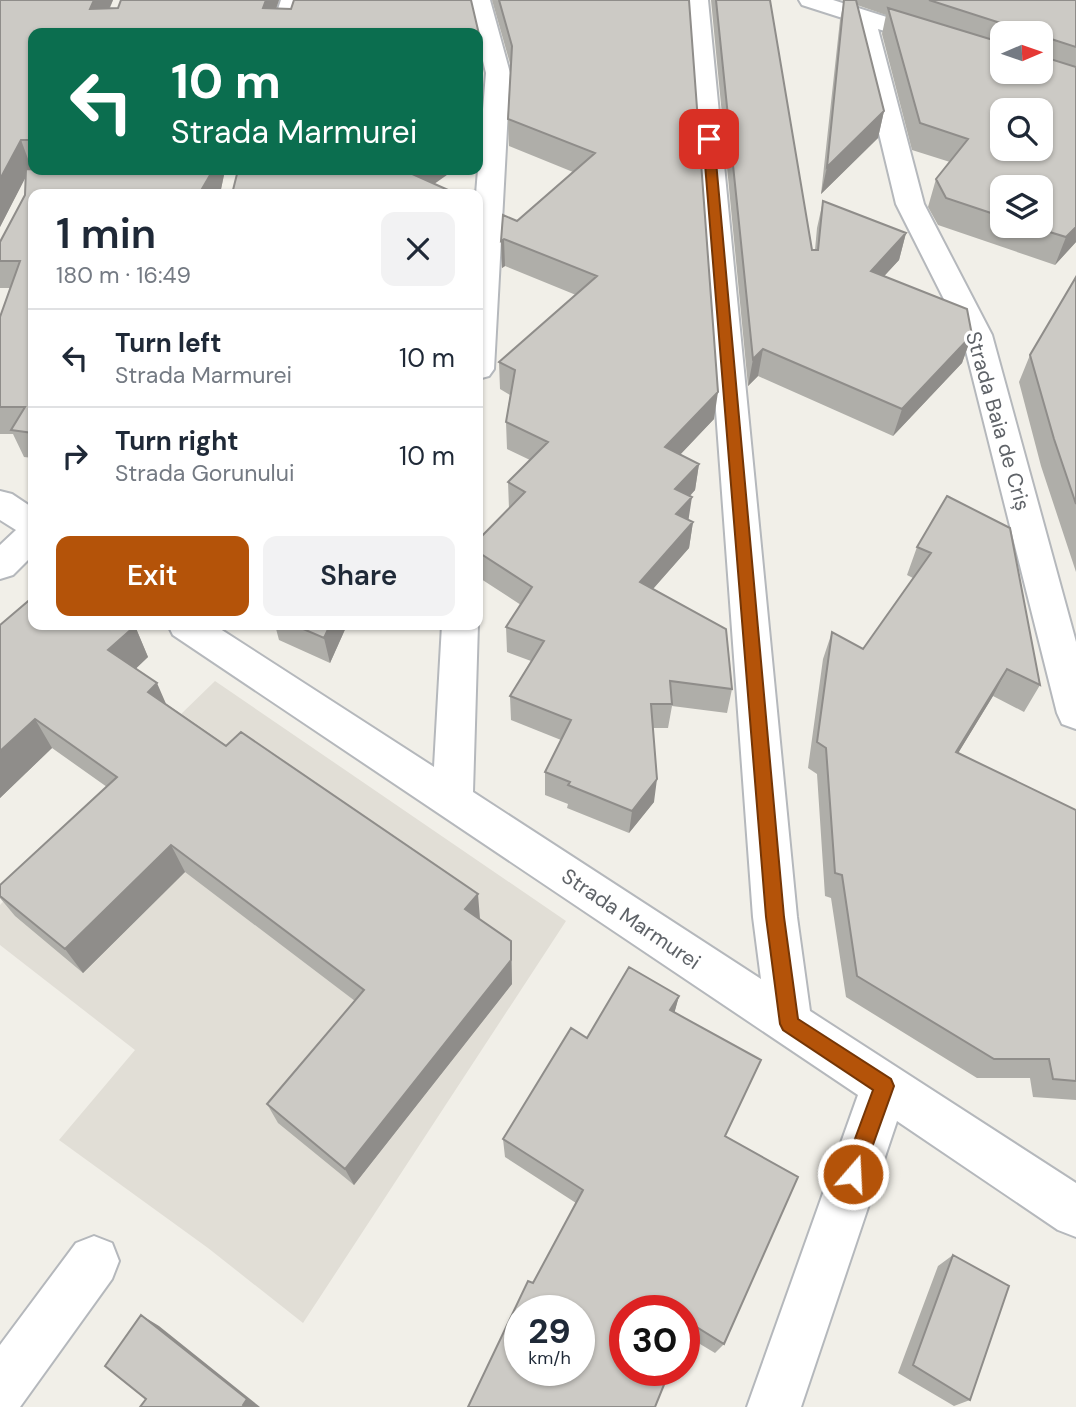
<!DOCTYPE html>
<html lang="en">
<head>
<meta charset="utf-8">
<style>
	:root { --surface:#fff; --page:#f2f2f3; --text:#1f2937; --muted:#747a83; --line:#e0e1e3; --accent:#b45309 }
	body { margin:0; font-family:"DM Sans",sans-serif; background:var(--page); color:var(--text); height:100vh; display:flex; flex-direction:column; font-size:26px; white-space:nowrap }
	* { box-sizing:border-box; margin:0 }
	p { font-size:23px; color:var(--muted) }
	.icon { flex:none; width:38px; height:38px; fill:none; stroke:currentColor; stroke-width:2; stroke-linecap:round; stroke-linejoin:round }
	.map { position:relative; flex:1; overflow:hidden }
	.panel { position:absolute; left:28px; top:189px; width:455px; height:441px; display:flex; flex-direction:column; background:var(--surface); border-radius:14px; box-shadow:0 2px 5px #0004 }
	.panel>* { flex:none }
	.banner { position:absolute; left:28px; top:28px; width:455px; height:147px; border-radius:14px; box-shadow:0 2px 5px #0004; background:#0b6e4f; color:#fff; overflow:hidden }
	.needle { width:46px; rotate:88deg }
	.fabs { position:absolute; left:990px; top:21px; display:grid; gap:14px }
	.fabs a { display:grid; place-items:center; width:63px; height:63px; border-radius:14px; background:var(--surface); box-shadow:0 2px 5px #0004; font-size:35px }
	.speed { position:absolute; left:504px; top:1295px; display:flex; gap:14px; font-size:35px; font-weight:700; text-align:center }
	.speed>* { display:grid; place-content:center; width:91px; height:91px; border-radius:50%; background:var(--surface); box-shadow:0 2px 5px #0004; line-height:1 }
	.speed small { font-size:18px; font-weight:400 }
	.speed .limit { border:10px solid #d22; background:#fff; color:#111 }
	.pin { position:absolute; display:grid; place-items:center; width:60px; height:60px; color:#fff; margin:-30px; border-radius:14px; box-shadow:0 4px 10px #0006 }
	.me { position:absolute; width:77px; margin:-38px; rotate:19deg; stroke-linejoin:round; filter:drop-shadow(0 0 5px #0008) }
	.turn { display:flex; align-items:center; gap:24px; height:147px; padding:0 28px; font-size:32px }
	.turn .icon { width:91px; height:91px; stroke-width:2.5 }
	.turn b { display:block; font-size:49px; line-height:60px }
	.round { display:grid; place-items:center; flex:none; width:74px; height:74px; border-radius:14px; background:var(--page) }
	.overview { display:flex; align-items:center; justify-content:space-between; height:119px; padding:0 28px }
	h1 { font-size:42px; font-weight:600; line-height:52px }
	.action { display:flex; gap:14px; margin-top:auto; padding:14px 28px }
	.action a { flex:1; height:80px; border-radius:14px; background:var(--accent); color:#fff; font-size:28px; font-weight:600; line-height:80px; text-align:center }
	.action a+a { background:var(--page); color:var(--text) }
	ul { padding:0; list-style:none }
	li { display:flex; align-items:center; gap:21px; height:98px; padding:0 28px; border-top:2px solid var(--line) }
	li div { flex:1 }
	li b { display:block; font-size:26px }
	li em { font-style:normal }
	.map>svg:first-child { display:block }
	.education { fill:#e1ded6 }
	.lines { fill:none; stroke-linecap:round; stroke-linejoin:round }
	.minor-casing { stroke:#b5b8bc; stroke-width:4 }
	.minor { fill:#fff; fill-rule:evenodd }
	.wall { fill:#afaea9; fill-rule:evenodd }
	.shaded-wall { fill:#8f8d8a }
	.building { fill:#cccac5; stroke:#8f8d8a; stroke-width:2; fill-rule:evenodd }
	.route { fill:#b45309; stroke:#753606; stroke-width:2 }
	.labels { text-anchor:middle; stroke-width:6; stroke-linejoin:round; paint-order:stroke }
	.street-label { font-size:21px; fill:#5f6368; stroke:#fff }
</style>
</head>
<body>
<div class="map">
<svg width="1076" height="1407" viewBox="0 0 1076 1407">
	<rect width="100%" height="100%" fill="#f1efe8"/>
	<path class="education" d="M215,681L566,921L303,1323L208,1248L59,1140L135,1050L0,945V905L142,752Z"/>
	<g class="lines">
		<g class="minor-casing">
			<path id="minor" d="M281,0H303L294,33H270Z
				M468,0H490L510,73L494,369L489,376L478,379L476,194L486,73Z
				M686,0H708L797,917L810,1011L1076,1183V1237L1058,1230L897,1121L801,1407H747L858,1095L173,635L168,625H214L434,767L442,625L478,624L473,792L761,979L753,917Z
				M799,0H833L896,20L900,25L896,30L888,32L878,29L924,204L992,335L1076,642V729L1062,724L1057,713L962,335L896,204L852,21L802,5Z
				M0,491L12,494L33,508V555L13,575L0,579V545L16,530L0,520Z
				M94,1236L112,1243L119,1261L112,1279L20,1407H0V1345L76,1243Z"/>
		</g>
		<use href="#minor" class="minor"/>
	</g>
	<path class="wall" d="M0,0H113L110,8H118L121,0H279L276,8L482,47L483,73L33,33V167H31L30,169L225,170L220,194H33V458L24,457L13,434H0V317L10,288H0V242L25,195V177L0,227Z
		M492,0H689L714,419L680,454L699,464L695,490L690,496L688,520L693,522L689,548L653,589L732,689L727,713L672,706L668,728H653L654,802L629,833L567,808L568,804L545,795V772L561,740L511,720L510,696L531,661L507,652L506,627L521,605L478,577V540L509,509L508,482L530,460L507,449L506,422L510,395L500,389L499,362L576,295L505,266L502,268L501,241L517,221L573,172L509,146L508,119L511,67Z
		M711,0H770L812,250H815L817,228L823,201L906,233L899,260L884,276L972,335L962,363L893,436L758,376L748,386Z
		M842,0H1076V242L1055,265L938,225L928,207L936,179L950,162L912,150L882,34L886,15L857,5L884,111L878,138L821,194L840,20L844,1ZM1003,33H1041V72H1003ZM1003,187L1041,226H1003Z
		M1076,277V572L1041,466L1019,382L1030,355Z
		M947,496L1040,685L1024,712L993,696L958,753L1076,810V1100L1033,1097L1030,1078H977L846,997L831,898L825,896L817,774L808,768L823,659L832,632L863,649L913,578L907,575L917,547Z
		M0,625L135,626L148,657L135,669L165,703L511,941L512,984L354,1185L278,1123L267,1104L355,1001L185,872L83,973L15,916L0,898V885L107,787L52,748L0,798Z
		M275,625H347L330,663L279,640Z
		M679,996L674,1013L725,1136L724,1344L715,1353L685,1335L533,1283L576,1203L505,1157L503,1139L587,1038Z
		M953,1255L970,1400L954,1406L898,1373L938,1266Z"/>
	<path class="shaded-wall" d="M94,0H113L98,33L90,9Z
		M266,0H279L268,33L263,8Z
		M1051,39L1041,66V61L1047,43Z
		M482,47L483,73L478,141V100Z
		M884,111L878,138L821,194L827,167Z
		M21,140L31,167L0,227V179Z
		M213,170H225L220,194H199Z
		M414,170H454L420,194L410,173Z
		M1076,227V242L1055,265L1066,237Z
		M906,233L899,260L864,298L871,271Z
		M504,239L505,266L502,268L501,241Z
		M972,335L962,363L893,436L902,409Z
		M763,349L758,376L748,386L753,359Z
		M718,392L714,419L662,474L665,447Z
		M699,464L695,490L672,515L675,489Z
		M692,497L688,523L676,514Z
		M693,522L689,548L637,607L640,582Z
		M330,625H347L330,663L324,638Z
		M135,626L148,657L123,681L108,650Z
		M1007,669L993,696L943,778L956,752Z
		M157,683L170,713L148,692Z
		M35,719L52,748L0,798V751Z
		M657,779L654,802L629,833L632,811Z
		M171,845L185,872L83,973L65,949Z
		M478,894L480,919L465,909Z
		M511,941L512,984L354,1185L345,1169Z
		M679,996L673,1018L670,1010Z
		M141,1315L159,1326L260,1407H245Z"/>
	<path class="building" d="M0,0H94L90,9L118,8L121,0H266L263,8L291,9L294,0H471L482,47L478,100V33H33V140H21L0,179Z
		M499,0H689L718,392L665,447L699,464L675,489L692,497L676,514L693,522L640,582L726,629L732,689L670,681L672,704H651L657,779L632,811L568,785L570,782L545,772L571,720L510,696L544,641L506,627L532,587L478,552V540L525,492L508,482L548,442L506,422L515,370L499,362L597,276L504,239L501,241L503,215L517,221L595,153L508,119L512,46Z
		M716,0H770L812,250H818L823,201L906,233L871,271L967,309L972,335L902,409L763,349L753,359Z
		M844,0H856L884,111L827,167Z
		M929,0H1076V47L1051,39L1047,43H1041V33H1014L1013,27Z
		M888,8L1003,43V72H1041V56L1076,67V227L1066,237L1030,226H1041V187H1003V217L946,198L936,179L968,139L920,123ZM1003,110H1041V149H1003Z
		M26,169L213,170L199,194H33V433L11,430L25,407H0V317L20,261H0V242L25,195Z
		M238,170H414L410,173L457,194H232Z
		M1076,277V504L1054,439L1030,355Z
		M947,496L1010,528L1040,685L1007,669L956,752L1076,810V1081L1053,1079L1049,1059H994L857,976L842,875L835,873L826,748L817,742L832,632L863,649L931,553L917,547Z
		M33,597V625H133L135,626L108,650L157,683L148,692L226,746L241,732L478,894L465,909L511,941V960L345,1169L267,1104L364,990L171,845L65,949L0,896V885L117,777L35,719L0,751V625Z
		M294,625H330L324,638Z
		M629,967L679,996L670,1010L761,1060L725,1136L798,1177L724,1344L690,1323L684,1337V1311H625V1370H670L655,1407H468L528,1281L533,1283L583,1190L503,1139L571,1028L587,1038ZM520,1311H579V1370H520Z
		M953,1255L1009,1286L970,1400L913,1365Z
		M141,1315L247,1399L243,1405L245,1407H140L146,1399L105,1366Z"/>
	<path class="route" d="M709,136L714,139L784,917L798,1019L891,1079L894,1086L860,1181L853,1184L845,1181L842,1174L873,1090L783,1030L780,1024L766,917L703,139Z"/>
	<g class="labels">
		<g class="street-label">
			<text transform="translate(998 421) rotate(74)" y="7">Strada Baia de Criș</text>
			<text transform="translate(631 919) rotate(34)" y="7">Strada Marmurei</text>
		</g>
	</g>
</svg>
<div class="fabs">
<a><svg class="needle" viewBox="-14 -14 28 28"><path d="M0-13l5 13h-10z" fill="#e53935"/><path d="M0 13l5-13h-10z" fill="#747a83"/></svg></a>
<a><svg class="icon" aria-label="search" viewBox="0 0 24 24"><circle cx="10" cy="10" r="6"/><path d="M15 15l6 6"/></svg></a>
<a><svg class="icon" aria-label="layers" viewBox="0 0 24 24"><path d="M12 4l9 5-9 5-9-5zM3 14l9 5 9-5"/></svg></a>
</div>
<div class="speed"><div>29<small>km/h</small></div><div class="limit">30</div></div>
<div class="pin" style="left:709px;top:139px;background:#d93025"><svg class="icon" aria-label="arrive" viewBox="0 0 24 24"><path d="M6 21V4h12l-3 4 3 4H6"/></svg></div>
<svg class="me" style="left:853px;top:1174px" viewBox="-20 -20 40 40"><circle r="17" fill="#b45309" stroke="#fff" stroke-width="3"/><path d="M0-11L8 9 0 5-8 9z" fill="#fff"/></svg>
<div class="banner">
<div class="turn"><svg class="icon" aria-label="left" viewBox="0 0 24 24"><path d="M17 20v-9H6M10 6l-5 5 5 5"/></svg><div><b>10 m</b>Strada Marmurei</div></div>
</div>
<section class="panel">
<div class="overview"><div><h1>1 min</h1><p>180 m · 16:49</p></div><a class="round"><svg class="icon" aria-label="close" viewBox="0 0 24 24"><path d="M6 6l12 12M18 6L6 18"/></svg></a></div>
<ul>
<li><svg class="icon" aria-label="left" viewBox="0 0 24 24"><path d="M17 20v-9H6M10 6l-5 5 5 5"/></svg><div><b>Turn left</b><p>Strada Marmurei</p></div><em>10 m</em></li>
<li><svg class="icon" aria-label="right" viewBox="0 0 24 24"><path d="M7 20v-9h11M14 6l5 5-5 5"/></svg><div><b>Turn right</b><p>Strada Gorunului</p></div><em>10 m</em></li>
</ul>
<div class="action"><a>Exit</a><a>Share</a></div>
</section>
</div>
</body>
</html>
